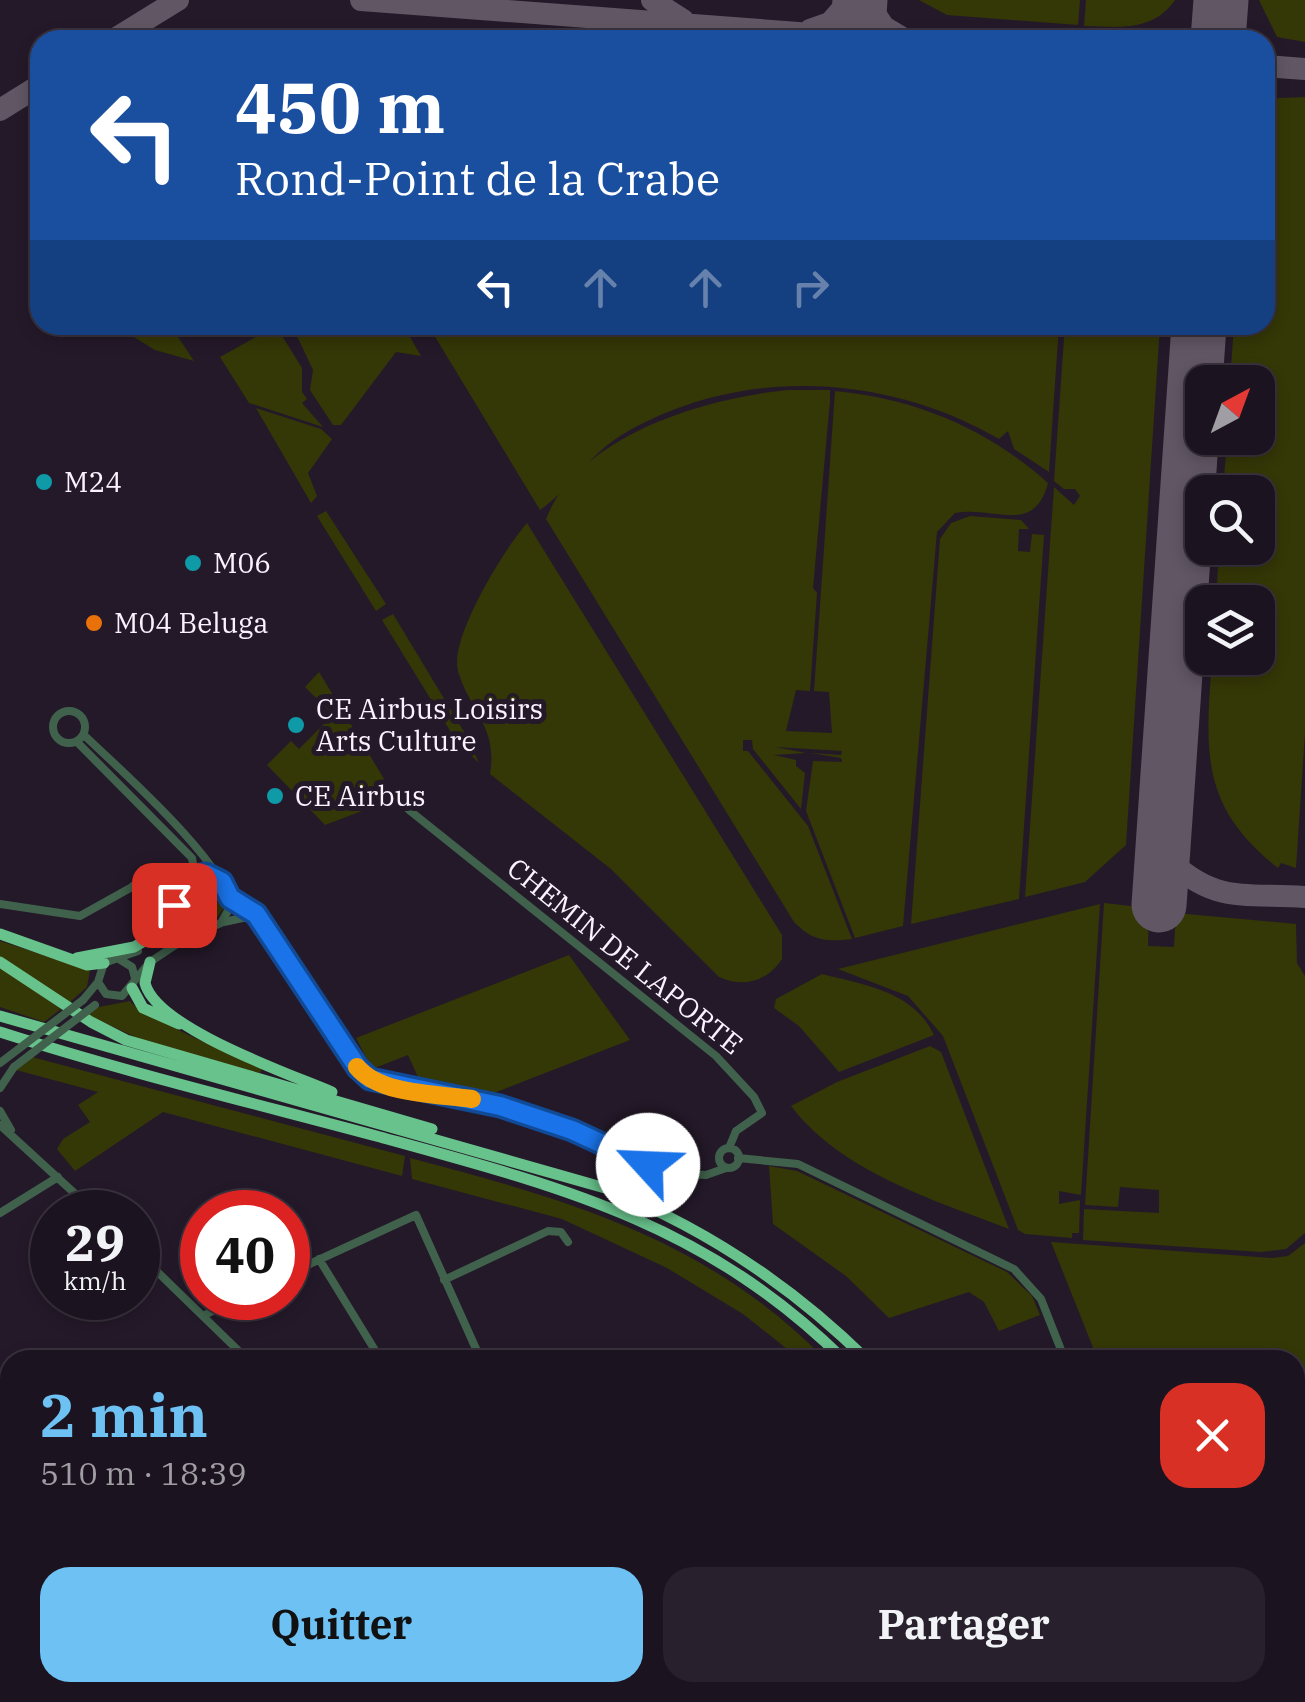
<!DOCTYPE html>
<html lang="fr">
<head>
<meta charset="utf-8">
<style>
	:root { --surface:#1b131f; --page:#28202c; --text:#f1f3f6; --muted:#a09ea4; --line:#39323d; --accent:#6dc2f3 }
	body { margin:0; font-family:"IBM Plex Serif",serif; background:var(--page); color:var(--text); height:100vh; display:flex; flex-direction:column; font-size:38px; white-space:nowrap }
	* { box-sizing:border-box; margin:0 }
	p { font-size:32px; color:var(--muted) }
	.icon { flex:none; width:55px; height:55px; fill:none; stroke:currentColor; stroke-width:2; stroke-linecap:round; stroke-linejoin:round }
	.map { position:relative; flex:1; overflow:hidden }
	.details { position:absolute; left:0px; top:1350px; width:1305px; height:352px; display:flex; flex-direction:column; background:var(--surface); border-radius:30px 30px 0 0; box-shadow:0 5px 15px #0003,0 0 0 2px var(--line) }
	.details>* { flex:none }
	.banner { position:absolute; left:30px; top:30px; width:1245px; height:305px; border-radius:30px; box-shadow:0 5px 15px #0003,0 0 0 2px var(--line); background:#1a4fa0; color:#fff; overflow:hidden }
	.needle { width:65px; rotate:41deg }
	.tools { position:absolute; left:1185px; top:365px; display:grid; gap:20px }
	.tools a { display:grid; place-items:center; width:90px; height:90px; border-radius:20px; background:var(--surface); box-shadow:0 5px 15px #0003,0 0 0 2px var(--line); font-size:50px }
	.speed { position:absolute; left:30px; top:1190px; display:flex; gap:20px; font-size:50px; font-weight:700; text-align:center }
	.speed>* { display:grid; place-content:center; width:130px; height:130px; border-radius:50%; background:var(--surface); box-shadow:0 5px 15px #0003,0 0 0 2px var(--line); line-height:1 }
	.speed small { font-size:25px; font-weight:400 }
	.speed .limit { border:15px solid #d22; background:#fff; color:#111 }
	.pin { position:absolute; display:grid; place-items:center; width:85px; height:85px; color:#fff; margin:-42px; border-radius:20px; box-shadow:0 5px 15px #0006 }
	.me { position:absolute; width:110px; margin:-55px; rotate:295deg; stroke-linejoin:round; filter:drop-shadow(0 0 8px #0008) }
	.turn { display:flex; align-items:center; gap:35px; height:210px; padding:0 40px; font-size:45px }
	.turn .icon { width:130px; height:130px; stroke-width:2.5 }
	.turn b { display:block; font-size:70px; line-height:85px }
	.lanes { display:flex; align-items:center; height:95px; padding:0 40px; background:#0003; justify-content:center; gap:50px; direction:ltr }
	.lanes .off { opacity:.35 }
	.round { display:grid; place-items:center; flex:none; width:105px; height:105px; border-radius:30px; background:var(--page) }
	.headline { display:flex; align-items:center; justify-content:space-between; height:170px; padding:0 40px }
	h1 { font-size:60px; font-weight:700; line-height:75px; color:var(--accent) }
	.action { display:flex; gap:20px; margin-top:auto; padding:20px 40px }
	.action a { flex:1; height:115px; border-radius:30px; background:var(--accent); color:#111; font-size:40px; font-weight:700; line-height:115px; text-align:center }
	.action a+a { background:var(--page); color:var(--text) }
	.map>svg:first-child { display:block }
	.green { fill:#343706 }
	.lines { fill:none; stroke-linecap:round; stroke-linejoin:round }
	.taxiway { stroke:#605664; stroke-width:22 }
	.runway { stroke:#605664; stroke-width:55 }
	.minor { stroke:#40624c; stroke-width:8 }
	.highway { stroke:#68c28c; stroke-width:11 }
	.minor-bridge { stroke:#40624c; stroke-width:8 }
	.route-casing { stroke:#114b97; stroke-width:25 }
	.route { stroke:#1a73e8; stroke-width:18 }
	.slow { stroke:#f59e0b; stroke-width:18 }
	.culture-dot { fill:#0f9aa8; stroke:#241929; stroke-width:4 }
	.food-dot { fill:#e8710a; stroke:#241929; stroke-width:4 }
	.labels { text-anchor:middle; stroke-width:10; stroke-linejoin:round; paint-order:stroke }
	.poi-label { font-size:28px; fill:#faf2fd; stroke:#241929; text-anchor:start }
	.street-label { font-size:28px; fill:#faf2fd; stroke:#241929 }
</style>
</head>
<body>
<div class="map">
<svg width="1305" height="1702" viewBox="0 0 1305 1702">
	<rect width="100%" height="100%" fill="#241929"/>
	<path class="green" d="M919,0H1080L1078,25L947,15Z
		M1086,0H1175C1153,32 1119,27 1084,26Z
		M1259,0H1305V42L1277,37Z
		M1305,97V733L1296,868L1281,863L1278,868C1198,805 1206,749 1212,658H1258V602H1216L1219,548H1258V492H1223L1227,438H1258V382H1230L1234,325H1265V110L1278,98Z
		M134,325H170L194,361L155,350L124,331Z
		M311,325H354L359,333L374,325H403L421,356L396,352L341,425H333L310,390L313,370L297,336Z
		M428,325H1059L1049,472L1014,449L1008,431L999,439C885,373 741,366 625,433C587,455 570,490 540,510Z
		M1065,325H1160L1126,845L1085,882L1025,897L1054,487L1074,505L1080,496L1075,489H1064L1054,481Z
		M276,326L302,368V392L307,399L302,403L323,427L249,403L220,357Z
		M788,390H830V401L813,588L817,593L810,691L796,690L786,731L832,733L829,692L814,691L835,391C917,399 986,428 1048,483C1034,536 995,506 955,513L937,532L903,926L855,938L806,811L813,761L842,762L841,758L810,753L841,755L842,751L775,747L806,753L774,755L796,760V766L805,773L801,809L753,749L752,740H743V751H748L808,826L852,939C827,942 812,941 794,922L546,519C580,434 707,398 788,390Z
		M256,408L321,429L332,439L308,473L317,496L311,503Z
		M326,511L386,604L376,611L317,516Z
		M970,516L1021,520L1029,529H1019L1018,551L1030,552L1032,534L1044,535L1019,899L911,924L940,539L951,523Z
		M527,523L782,935V959C767,982 743,988 719,977L611,869L490,774C498,727 470,712 458,671C449,638 505,548 527,523Z
		M393,614L469,740L479,763L457,742L382,620Z
		M319,672L389,787L391,800L325,825L267,765L291,741L299,749L333,715L305,687Z
		M204,879L218,884L226,905L213,923H191L193,908L184,890Z
		M1104,903L1149,908L1148,946L1174,947L1176,913L1296,924L1297,963L1305,976V1233L1286,1249L1261,1252L1083,1240L1084,1209L1159,1213V1190L1120,1187L1118,1207L1085,1205Z
		M1100,904L1081,1195L1059,1191V1204L1080,1200L1079,1233H1072V1238L1025,1234L1018,1230L943,1036L908,996L838,969Z
		M0,941L90,970L87,987L69,1003L0,956Z
		M569,955L630,1040L489,1095L422,1086L408,1055L372,1069L356,1038Z
		M0,966L61,1009L44,1022L0,1007Z
		M822,974C865,985 913,991 934,1035L839,1072L799,1026L774,1008L776,999Z
		M130,1001C138,1015 239,1057 262,1069L260,1073L144,1041L88,1015L99,1007Z
		M930,1046L941,1052L1009,1229C934,1200 841,1172 791,1106L837,1082Z
		M32,1057L405,1156L402,1176L163,1112L75,1171L57,1149L63,1139L90,1122L78,1105L98,1092L16,1070Z
		M410,1158C569,1200 707,1239 826,1360H801L743,1314L667,1268L562,1219L412,1179Z
		M769,1166L797,1171L1007,1272L1032,1296L1040,1315L999,1331L984,1302L969,1292L889,1318L846,1276L773,1224Z
		M1051,1242L1272,1258L1288,1256L1305,1243V1449H1295V1360H1098Z
		M10,1492V1645L0,1631V1498Z"/>
	<g class="lines">
		<path class="taxiway" d="M361,0L892,40
			M652,0L683,20
			M866,0L884,27L904,39
			M1222,3L1232,40
			M810,30L830,23L850,0
			M113,40L178,0
			M1203,40L1221,0
			M1265,66L1305,69
			M0,110L40,85
			M1163,855C1214,904 1239,893 1305,897"/>
		<path class="runway" d="M857,40L860,0
			M1218,40L1221,0
			M1159,905L1199,325"/>
		<path class="minor" d="M53 727a16 16 0 1 1 32 0a16 16 0 1 1-32 0Z
			M84,735C116,766 231,867 230,907L221,923L204,930L182,922L174,902L181,883L201,874L222,882
			M77,742L192,858L195,875
			M409,810L716,1056L754,1097L762,1113L736,1131L729,1148
			M133,886L161,891L174,902
			M230,898L256,914L357,1068L370,1079L500,1106L572,1130L670,1173L706,1175L726,1168
			M0,904L80,916L141,882L177,890
			M224,922L247,917L262,923
			M119,959L132,967L135,978
			M98,982L106,994L122,996L150,962L198,930
			M83,1000L98,982L104,963L138,951
			M0,1088L14,1067
			M0,1111L11,1130
			M0,1125L95,1212
			M719 1158a10 10 0 1 1 20 0a10 10 0 1 1-20 0Z
			M738,1158L798,1164L1014,1269L1041,1299L1065,1360
			M0,1213L58,1177
			M138,1253L248,1360
			M319,1259L381,1360
			M288,1274L416,1215L481,1360
			M444,1280L548,1231L561,1232L568,1242
			M203,1316L237,1298
			M0,1445L10,1459
			M1295,1492V1507
			M0,1686L10,1682
			M637,1692L639,1702"/>
		<path class="highway" d="M0,934L87,965L104,963
			M77,958L134,947L162,931
			M0,962L91,1022L126,1040L432,1129
			M150,962L145,983C156,1028 290,1074 332,1092
			M132,988L143,1008L179,1024
			M0,1016L605,1188C705,1228 790,1284 867,1360
			M0,1032C125,1072 253,1103 380,1137C562,1187 705,1223 844,1360
			M1296,1506L1305,1535
			M1295,1595L1305,1593
			M1295,1665L1305,1658
			M1295,1685L1305,1677
			M904,1692V1702
			M1013,1692L1016,1702
			M1021,1692L1024,1702
			M1035,1692L1037,1702
			M1076,1692L1089,1702
			M914,1702V1692
			M1237,1702L1250,1692
			M1250,1702L1263,1692
			M1271,1702L1284,1692"/>
		<path class="minor-bridge" d="M0,1063L83,1000
			M14,1067L95,1005"/>
	</g>
	<g class="lines">
		<g class="route-casing">
			<path id="route" d="M174,905L177,890L188,878L206,874L222,882L230,898L256,914L358,1068L370,1079L500,1106L572,1130L648,1165"/>
		</g>
		<use href="#route" class="route"/>
		<path class="slow" d="M357,1067C380,1095 438,1094 472,1099"/>
	</g>
	<g class="culture-dot">
		<circle cx="44" cy="482" r="10"/>
		<circle cx="193" cy="563" r="10"/>
		<circle cx="296" cy="725" r="10"/>
		<circle cx="275" cy="796" r="10"/>
	</g>
	<circle class="food-dot" cx="94" cy="623" r="10"/>
	<g class="labels">
		<g class="poi-label">
			<text x="64" y="492">M24</text>
			<text x="213" y="573">M06</text>
			<text x="114" y="633">M04 Beluga</text>
			<text x="316" y="719">CE Airbus Loisirs<tspan x="316" dy="32">Arts Culture</tspan></text>
			<text x="295" y="806">CE Airbus</text>
		</g>
		<g class="street-label">
			<text transform="translate(625 956) rotate(39)" y="10">CHEMIN DE LAPORTE</text>
		</g>
	</g>
</svg>
<div class="tools">
<a><svg class="needle" viewBox="-14 -14 28 28"><path d="M0-13l5 13h-10z" fill="#e53935"/><path d="M0 13l5-13h-10z" fill="#a09ea4"/></svg></a>
<a><svg class="icon" aria-label="search" viewBox="0 0 24 24"><circle cx="10" cy="10" r="6"/><path d="M15 15l6 6"/></svg></a>
<a><svg class="icon" aria-label="layers" viewBox="0 0 24 24"><path d="M12 4l9 5-9 5-9-5zM3 14l9 5 9-5"/></svg></a>
</div>
<div class="speed"><div>29<small>km/h</small></div><div class="limit">40</div></div>
<div class="pin" style="left:174px;top:905px;background:#d93025"><svg class="icon" aria-label="arrive" viewBox="0 0 24 24"><path d="M6 21V4h12l-3 4 3 4H6"/></svg></div>
<svg class="me" style="left:648px;top:1165px" viewBox="-20 -20 40 40"><circle r="19" fill="#fff"/><path d="M0-13L10 11 0 6-10 11z" fill="#1a73e8"/></svg>
<div class="banner">
<div class="turn"><svg class="icon" aria-label="left" viewBox="0 0 24 24"><path d="M17 20v-9H6M10 6l-5 5 5 5"/></svg><div><b>450 m</b>Rond-Point de la Crabe</div></div>
<div class="lanes"><svg class="icon" aria-label="left" viewBox="0 0 24 24"><path d="M17 20v-9H6M10 6l-5 5 5 5"/></svg><svg class="icon off" aria-label="ahead" viewBox="0 0 24 24"><path d="M12 20V5M6 11l6-6 6 6"/></svg><svg class="icon off" aria-label="ahead" viewBox="0 0 24 24"><path d="M12 20V5M6 11l6-6 6 6"/></svg><svg class="icon off" aria-label="right" viewBox="0 0 24 24"><path d="M7 20v-9h11M14 6l5 5-5 5"/></svg></div>
</div>
<section class="details">
<div class="headline"><div><h1>2 min</h1><p>510 m · 18:39</p></div><a class="round" style="background:#d93025;color:#fff"><svg class="icon" aria-label="close" viewBox="0 0 24 24"><path d="M6 6l12 12M18 6L6 18"/></svg></a></div>
<div class="action"><a>Quitter</a><a>Partager</a></div>
</section>
</div>
</body>
</html>
